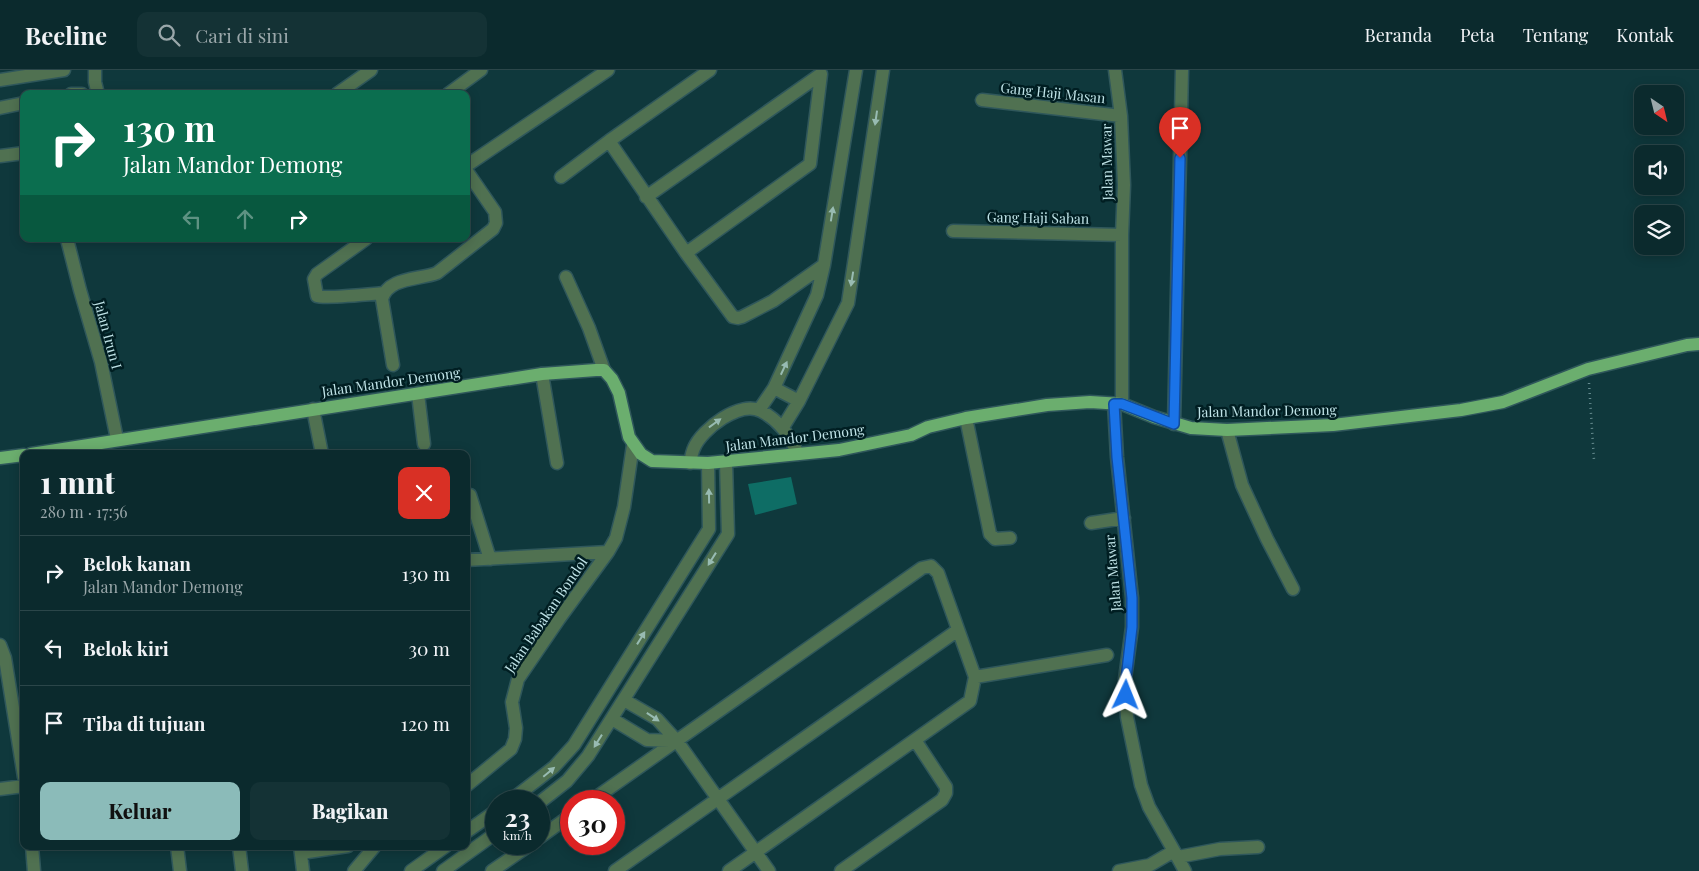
<!DOCTYPE html>
<html lang="id">
<head>
<meta charset="utf-8">
<style>
	:root { --surface:#0b2a2d; --page:#143235; --text:#f1f3f6; --muted:#9aa7aa; --line:#2b4649; --accent:#8bbbb9 }
	body { margin:0; font-family:"Playfair Display",serif; background:var(--page); color:var(--text); height:100vh; display:flex; flex-direction:column; font-size:19px; white-space:nowrap }
	* { box-sizing:border-box; margin:0 }
	p { font-size:16px; color:var(--muted) }
	.icon { flex:none; width:28px; height:28px; fill:none; stroke:currentColor; stroke-width:2; stroke-linecap:round; stroke-linejoin:round }
	.map { position:relative; flex:1; overflow:hidden }
	.panel { position:absolute; left:20px; top:380px; width:450px; height:400px; display:flex; flex-direction:column; background:var(--surface); border-radius:10px; box-shadow:0 2px 12px #0003,0 0 0 1px var(--line) }
	.panel>* { flex:none }
	.guide { position:absolute; left:20px; top:20px; width:450px; height:152px; border-radius:10px; box-shadow:0 2px 12px #0003,0 0 0 1px var(--line); background:#0b6e4f; color:#fff; overflow:hidden }
	.needle { width:32px; rotate:145deg }
	.fabs { position:absolute; left:1634px; top:15px; display:grid; gap:10px }
	.fabs a { display:grid; place-items:center; width:50px; height:50px; border-radius:10px; background:var(--surface); box-shadow:0 2px 12px #0003,0 0 0 1px var(--line); font-size:25px }
	.speed { position:absolute; left:485px; top:720px; display:flex; gap:10px; font-size:25px; font-weight:700; text-align:center }
	.speed>* { display:grid; place-content:center; width:65px; height:65px; border-radius:50%; background:var(--surface); box-shadow:0 2px 12px #0003,0 0 0 1px var(--line); line-height:1 }
	.speed small { font-size:12px; font-weight:400 }
	.speed .limit { border:8px solid #d22; background:#fff; color:#111 }
	.pin { position:absolute; display:grid; place-items:center; width:42px; height:42px; color:#fff; margin:-51px -21px; border-radius:50% 50% 50% 0; rotate:-45deg; box-shadow:0 0 5px #0007 }
	.pin .icon { rotate:45deg }
	.me { position:absolute; width:55px; margin:-28px; rotate:2deg; stroke-linejoin:round; filter:drop-shadow(0 0 4px #0008) }
	.turn { display:flex; align-items:center; gap:18px; height:105px; padding:0 20px; font-size:22px }
	.turn .icon { width:65px; height:65px; stroke-width:2.5 }
	.turn b { display:block; font-size:35px; line-height:42px }
	.lanes { display:flex; align-items:center; height:48px; padding:0 20px; background:#0003; justify-content:center; gap:25px; direction:ltr }
	.lanes .off { opacity:.35 }
	.round { display:grid; place-items:center; flex:none; width:52px; height:52px; border-radius:10px; background:var(--page) }
	.overview { display:flex; align-items:center; justify-content:space-between; height:85px; padding:0 20px }
	h1 { font-size:30px; font-weight:800; line-height:38px }
	.cta { display:flex; gap:10px; margin-top:auto; padding:10px 20px }
	.cta a { flex:1; height:58px; border-radius:10px; background:var(--accent); color:#111; font-size:20px; font-weight:800; line-height:58px; text-align:center }
	.cta a+a { background:var(--page); color:var(--text) }
	ul { padding:0; list-style:none }
	li { display:flex; align-items:center; gap:15px; height:75px; padding:0 20px; border-top:1px solid var(--line) }
	li div { flex:1 }
	li b { display:block; font-size:19px }
	li em { font-style:normal }
	header { display:flex; align-items:center; gap:30px; box-sizing:border-box; height:70px; padding:0 25px; background:var(--surface); border-bottom:1px solid var(--line) }
	header strong { font-size:24px }
	nav { display:flex; gap:28px; margin-inline-start:auto; font-size:18px }
	.search { width:350px; height:45px; background:var(--page); display:flex; align-items:center; gap:12px; box-sizing:border-box; padding:0 18px; border-radius:10px; color:var(--muted); font-size:19px }
	.map>svg:first-child { display:block }
	.building { fill:#0e6d65 }
	.lines { fill:none; stroke-linecap:round; stroke-linejoin:round }
	.minor-casing { stroke:#2f575b; stroke-width:15 }
	.major-casing { stroke:#2f575b; stroke-width:15 }
	.path { stroke:#658b8f; stroke-width:2.5; stroke-dasharray:1 4; stroke-linecap:butt }
	.minor { stroke:#507151; stroke-width:12 }
	.major { stroke:#6bae6e; stroke-width:12 }
	.oneway { fill:#98bbb2 }
	.route-casing { stroke:#114b97; stroke-width:12 }
	.route { stroke:#1a73e8; stroke-width:9 }
	.labels { text-anchor:middle; stroke-width:5; stroke-linejoin:round; paint-order:stroke }
	.street-label { font-size:14px; fill:#bfe3e7; stroke:#001e22 }
</style>
</head>
<body>
<header>
<strong>Beeline</strong>
<div class="search"><svg class="icon" aria-label="search" viewBox="0 0 24 24"><circle cx="10" cy="10" r="6"/><path d="M15 15l6 6"/></svg>Cari di sini</div>
<nav><a>Beranda</a><a>Peta</a><a>Tentang</a><a>Kontak</a></nav>
</header>
<div class="map">
<svg width="1699" height="801" viewBox="0 0 1699 801">
	<rect width="100%" height="100%" fill="#0f383c"/>
	<path class="building" d="M791,407L797,434L755,445L748,414Z"/>
	<g class="lines">
		<g class="minor-casing">
			<path id="minor" d="M95,0V12L98,24
				M1115,0L1121,46L1124,115L1122,165V334
				M0,10L64,0
				M71,24H82
				M337,24L371,0
				M448,24L481,0
				M982,30L1121,46
				M0,38L24,33
				M609,71L686,183L733,247L738,248L742,247L773,231L824,195
				M0,86L24,83
				M466,96L608,0
				M561,107L609,71L710,0
				M646,127L821,4
				M953,161L1122,165
				M67,169L80,220L101,292L117,369
				M366,169L317,204L314,209L317,226C324,229 372,224 384,223
				M686,183L810,94L821,4
				M566,207L589,258L604,300
				M393,295L382,229C388,207 419,210 437,203L493,159L496,153L495,142L466,100
				M542,304L557,393
				M774,318L799,331
				M418,324L424,374
				M1114,334L1117,387L1132,528V557L1125,609L1127,647L1141,715L1149,737L1174,781L1150,795L1119,801
				M313,339L322,384
				M759,340L774,318L817,225L824,195L856,0
				M966,348L990,464L995,469L1010,468
				M1174,354L1182,0
				M783,357L799,331L848,233L883,0
				M1227,360L1242,415L1267,469L1293,519
				M690,393C691,388 692,382 694,378C702,359 740,330 761,341C780,351 789,365 798,384
				M470,425L490,489
				M1091,453L1124,448
				M466,490L608,482
				M0,575L5,588L24,707
				M975,607L1107,585
				M624,630L657,649L677,671L769,801
				M612,649L647,670L677,671
				M466,716L511,679L515,669L516,658L512,632L518,609L559,549L608,482L616,468L624,437L633,375
				M0,719L24,716
				M510,731L554,697L574,675L709,459L708,393
				M591,731L922,498L931,496L938,503L975,607L970,631L729,801
				M539,733L567,711L588,686L728,464L726,392
				M466,762L496,741
				M539,768L571,745
				M32,776L34,801
				M177,776L180,801
				M239,776L242,801
				M300,776L303,801
				M1174,781L1185,801
				M301,783L348,776
				M1178,787L1220,779L1258,777
				M354,801L375,776
				M411,801L446,776
				M443,801L496,763
				M492,801L531,774
				M615,801L958,560
				M841,801L942,730L946,723V717L915,670"/>
		</g>
		<g class="major-casing">
			<path id="major" d="M31,384L542,304L596,300H604L612,309L619,323L629,367L641,384L652,391L708,393L839,380L911,365L928,357L966,348L1047,335L1090,332L1122,334L1154,347L1191,358L1227,360L1333,355L1461,340L1503,332L1588,299L1687,275L1699,274
				M0,388L24,385"/>
		</g>
		<path class="path" d="M1589,313L1594,390"/>
		<use href="#minor" class="minor"/>
		<use href="#major" class="major"/>
	</g>
	<defs><path id="oneway-solid" d="M-6-.8H1V-3.2L6.5 0L1 3.2V.8H-6Z" transform="scale(1.25)"/></defs>
	<g class="oneway">
		<use href="#oneway-solid" transform="translate(876 48) rotate(98)"/>
		<use href="#oneway-solid" transform="translate(832 144) rotate(-81)"/>
		<use href="#oneway-solid" transform="translate(852 209) rotate(99)"/>
		<use href="#oneway-solid" transform="translate(784 298) rotate(-65)"/>
		<use href="#oneway-solid" transform="translate(715 353) rotate(-36)"/>
		<use href="#oneway-solid" transform="translate(709 426) rotate(-91)"/>
		<use href="#oneway-solid" transform="translate(712 489) rotate(122)"/>
		<use href="#oneway-solid" transform="translate(641 568) rotate(-58)"/>
		<use href="#oneway-solid" transform="translate(653 647) rotate(34)"/>
		<use href="#oneway-solid" transform="translate(598 671) rotate(122)"/>
		<use href="#oneway-solid" transform="translate(549 702) rotate(-40)"/>
	</g>
	<g class="lines">
		<g class="route-casing">
			<path id="route" d="M1126,625V609L1132,557V528L1117,387L1114,334H1122L1174,354L1180,88"/>
		</g>
		<use href="#route" class="route"/>
	</g>
	<g class="labels">
		<g class="street-label">
			<text transform="translate(1053 23) rotate(6)" y="5">Gang Haji Masan</text>
			<text transform="translate(1107 92) rotate(-91)" y="5">Jalan Mawar</text>
			<text transform="translate(1038 148) rotate(1)" y="5">Gang Haji Saban</text>
			<text transform="translate(108 265) rotate(75)" y="5">Jalan Irun I</text>
			<text transform="translate(391 312) rotate(-8)" y="5">Jalan Mandor Demong</text>
			<text transform="translate(1267 341) rotate(-1)" y="5">Jalan Mandor Demong</text>
			<text transform="translate(795 368) rotate(-7)" y="5">Jalan Mandor Demong</text>
			<text transform="translate(1113 503) rotate(-95)" y="5">Jalan Mawar</text>
			<text transform="translate(546 545) rotate(-56)" y="5">Jalan Babakan Bondol</text>
		</g>
	</g>
</svg>
<div class="fabs">
<a><svg class="needle" viewBox="-14 -14 28 28"><path d="M0-13l5 13h-10z" fill="#e53935"/><path d="M0 13l5-13h-10z" fill="#9aa7aa"/></svg></a>
<a><svg class="icon" aria-label="sound" viewBox="0 0 24 24"><path d="M4 9h4l5-4v14l-5-4H4zM17 9q2 3 0 6"/></svg></a>
<a><svg class="icon" aria-label="layers" viewBox="0 0 24 24"><path d="M12 4l9 5-9 5-9-5zM3 14l9 5 9-5"/></svg></a>
</div>
<div class="speed"><div>23<small>km/h</small></div><div class="limit">30</div></div>
<div class="pin" style="left:1180px;top:88px;background:#d93025"><svg class="icon" aria-label="arrive" viewBox="0 0 24 24"><path d="M6 21V4h12l-3 4 3 4H6"/></svg></div>
<svg class="me" style="left:1126px;top:625px" viewBox="-20 -20 40 40"><path d="M0-17L14 15 0 8-14 15z" fill="#1a73e8" stroke="#fff" stroke-width="4"/></svg>
<div class="guide">
<div class="turn"><svg class="icon" aria-label="right" viewBox="0 0 24 24"><path d="M7 20v-9h11M14 6l5 5-5 5"/></svg><div><b>130 m</b>Jalan Mandor Demong</div></div>
<div class="lanes"><svg class="icon off" aria-label="left" viewBox="0 0 24 24"><path d="M17 20v-9H6M10 6l-5 5 5 5"/></svg><svg class="icon off" aria-label="ahead" viewBox="0 0 24 24"><path d="M12 20V5M6 11l6-6 6 6"/></svg><svg class="icon" aria-label="right" viewBox="0 0 24 24"><path d="M7 20v-9h11M14 6l5 5-5 5"/></svg></div>
</div>
<section class="panel">
<div class="overview"><div><h1>1 mnt</h1><p>280 m · 17:56</p></div><a class="round" style="background:#d93025;color:#fff"><svg class="icon" aria-label="close" viewBox="0 0 24 24"><path d="M6 6l12 12M18 6L6 18"/></svg></a></div>
<ul>
<li><svg class="icon" aria-label="right" viewBox="0 0 24 24"><path d="M7 20v-9h11M14 6l5 5-5 5"/></svg><div><b>Belok kanan</b><p>Jalan Mandor Demong</p></div><em>130 m</em></li>
<li><svg class="icon" aria-label="left" viewBox="0 0 24 24"><path d="M17 20v-9H6M10 6l-5 5 5 5"/></svg><div><b>Belok kiri</b></div><em>30 m</em></li>
<li><svg class="icon" aria-label="arrive" viewBox="0 0 24 24"><path d="M6 21V4h12l-3 4 3 4H6"/></svg><div><b>Tiba di tujuan</b></div><em>120 m</em></li>
</ul>
<div class="cta"><a>Keluar</a><a>Bagikan</a></div>
</section>
</div>
</body>
</html>
